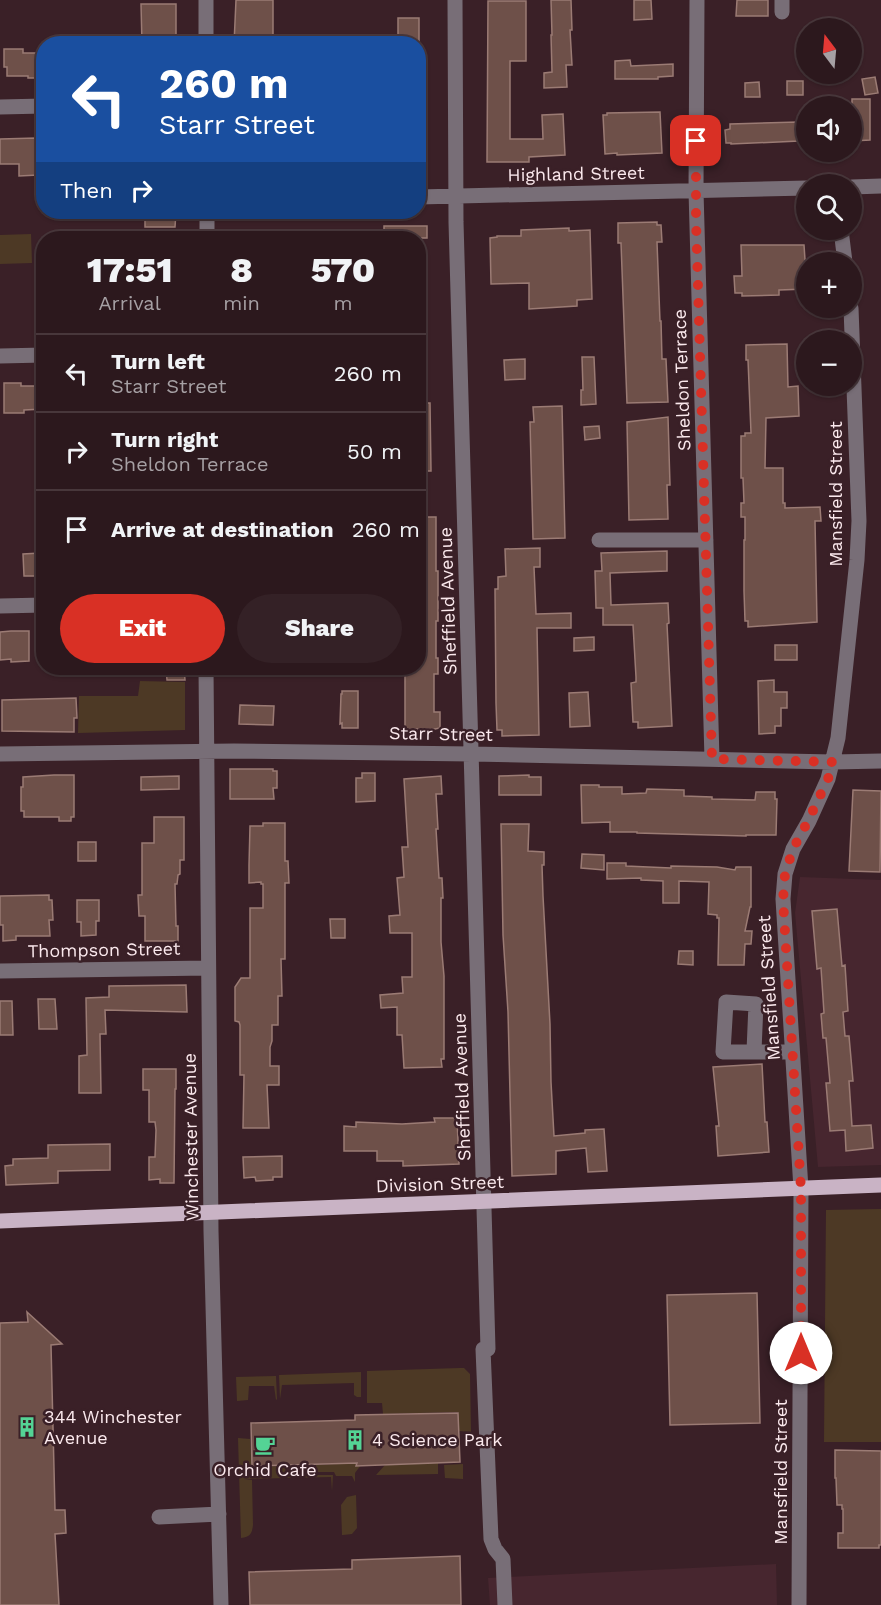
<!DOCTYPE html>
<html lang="en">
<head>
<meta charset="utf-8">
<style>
	:root { --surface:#2c181d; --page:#342126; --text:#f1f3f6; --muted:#a6a0a4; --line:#48373b; --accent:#d93025 }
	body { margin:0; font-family:"Work Sans",sans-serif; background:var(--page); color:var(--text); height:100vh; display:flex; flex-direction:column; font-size:22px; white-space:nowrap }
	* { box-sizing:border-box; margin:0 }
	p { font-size:20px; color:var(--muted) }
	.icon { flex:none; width:33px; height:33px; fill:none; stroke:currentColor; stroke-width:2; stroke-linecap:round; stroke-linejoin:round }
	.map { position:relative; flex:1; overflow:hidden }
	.details { position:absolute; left:36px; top:231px; width:390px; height:444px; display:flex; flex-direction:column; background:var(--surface); border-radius:24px; box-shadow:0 2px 4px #0004,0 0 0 2px var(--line) }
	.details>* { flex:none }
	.top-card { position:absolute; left:36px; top:36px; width:390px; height:183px; border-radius:24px; box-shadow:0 2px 4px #0004,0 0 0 2px var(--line); background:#1a4fa0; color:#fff; overflow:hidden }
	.needle { width:39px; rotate:344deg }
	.buttons { position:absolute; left:796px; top:18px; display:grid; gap:12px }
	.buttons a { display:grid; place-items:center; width:66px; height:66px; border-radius:50%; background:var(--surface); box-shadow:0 2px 4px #0004,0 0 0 2px var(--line); font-size:30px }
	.pin { position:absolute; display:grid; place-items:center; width:51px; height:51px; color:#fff; margin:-26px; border-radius:12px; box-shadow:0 3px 9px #0006 }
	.me { position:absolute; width:66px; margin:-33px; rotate:0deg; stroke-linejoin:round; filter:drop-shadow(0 0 4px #0008) }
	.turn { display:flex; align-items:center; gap:21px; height:126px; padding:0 24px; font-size:27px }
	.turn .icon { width:78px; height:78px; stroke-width:2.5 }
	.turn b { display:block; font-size:42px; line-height:51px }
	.then { display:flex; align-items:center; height:57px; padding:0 24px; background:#0003; gap:12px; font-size:22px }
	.eta { display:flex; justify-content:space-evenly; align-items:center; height:102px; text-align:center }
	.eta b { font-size:36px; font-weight:800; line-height:42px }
	.primary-button { display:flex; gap:12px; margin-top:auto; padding:12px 24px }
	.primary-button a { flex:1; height:69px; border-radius:36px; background:var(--accent); color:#fff; font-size:24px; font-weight:800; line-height:69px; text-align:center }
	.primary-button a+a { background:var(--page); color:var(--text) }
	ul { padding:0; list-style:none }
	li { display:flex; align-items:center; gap:18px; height:78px; padding:0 24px; border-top:2px solid var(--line) }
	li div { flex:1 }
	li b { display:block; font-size:22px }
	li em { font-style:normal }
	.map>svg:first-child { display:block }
	.built { fill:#47262f }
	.green { fill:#4d3925 }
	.building { fill:#6e5049; stroke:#9b7b74; stroke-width:1.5 }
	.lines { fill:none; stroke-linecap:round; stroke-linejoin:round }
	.minor { stroke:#786e77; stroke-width:15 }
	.major { stroke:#c9b3c5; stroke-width:15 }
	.route { stroke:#d93025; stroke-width:10; stroke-dasharray:0 18 }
	.labels { text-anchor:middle; stroke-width:5; stroke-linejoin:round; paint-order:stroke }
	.street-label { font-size:18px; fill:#fbe9ed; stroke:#3a2027 }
	.poi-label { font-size:18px; fill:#fbe9ed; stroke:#3a2027; text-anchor:start }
</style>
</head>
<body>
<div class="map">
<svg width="881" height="1605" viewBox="0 0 881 1605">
	<rect width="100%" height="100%" fill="#3a2027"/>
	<path class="built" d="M800,877L881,880V1165L818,1167L795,913Z
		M776,1564L777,1605H490L488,1578Z"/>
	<path class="green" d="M31,234L32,263L0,264V235Z
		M140,681L185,682V730L78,733L79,696H138Z
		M881,1209V1442H824L826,1210Z
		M460,1368H464L470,1374L471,1432L459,1431L458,1412L383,1414L382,1403H367V1371Z
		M361,1372V1397H357L354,1395V1383L282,1385L280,1399L279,1375Z
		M276,1376L277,1399L276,1400L274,1386H249L248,1400L237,1401L236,1377Z
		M238,1438L250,1439L252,1467L310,1465V1469H312V1475H333L332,1491L331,1477L244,1479L252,1480L253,1525C252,1534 250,1537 241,1538Z
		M356,1463V1465H361L355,1473V1482L352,1476H336L334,1472H316V1465Z
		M438,1463V1474L376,1475L385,1465Z
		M463,1464V1479L445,1478L444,1465Z
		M356,1495L357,1528L352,1534L343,1535H342L341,1505L347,1497Z"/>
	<path class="building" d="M236,0H273V44H234Z
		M551,0H571L572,30H570L572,65H566L567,87L544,88V73L552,72L551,35H552Z
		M634,0H651L652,19L634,20Z
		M737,0H768V16H736Z
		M488,1H526V61H510V139H543L542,115L563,114L565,155L529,157V162H487Z
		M141,4H176V44H142Z
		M398,18H419V44H398Z
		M4,49H23V53H43V78H28V76H7V67H4Z
		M630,60L631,66L673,64V76L658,77V79H615V61Z
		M875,77L878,93L865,95L862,79Z
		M787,81H803V95H787Z
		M759,82L760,97H745V83Z
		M852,99H870V140L852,141Z
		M660,112L662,153L617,155V153L605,154L603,115H607V113Z
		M798,122L799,141L731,144V143H726L725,130L730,129V124Z
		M36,138L38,175L19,176V164H0V139Z
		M145,212H176L175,227H145Z
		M657,222V225H661L662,242H657L660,321H661L662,359H666L668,402L627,403L621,243H618V223Z
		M384,226H427V238H384Z
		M569,228V231L590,230L592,299L577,300V306L529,309V283L491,284L490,238L497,237V236H521V230Z
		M741,245H804L807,289L779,290V295L742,296V293H735L734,276H742Z
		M787,344L788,387L798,386L799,416L766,418L765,468H783V503H785V508L820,507L821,521H815L817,622L748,627V621H745L744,591V540H745V517H741V503H744L743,478H741V436H745V433H751L748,360H746V345Z
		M582,357H594L596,404L581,405V390H583Z
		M525,359V379L505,380L504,360Z
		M4,383H21V386H44V409L24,410V413H4Z
		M418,403H430L431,471H418Z
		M562,406L565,538L533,539L530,422H534L533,407Z
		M668,417L670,485H667L668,519L629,520L627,422Z
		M599,426L600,438L585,440L584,427Z
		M418,517H436V571H438V621H436V658H438V674H434V712H440V728L435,729H405V668H418Z
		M540,548V567H534L536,614L571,613V628H537L539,735L502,736V730H497L496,703L495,589H498V577L506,576L505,549Z
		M667,551V571L610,573L611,605L668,603L669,623L667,624L672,726L638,728V722H633L631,683L636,682V677L633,625H603V608H596L595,571H602L601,553Z
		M40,553L41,576H24L23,554Z
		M11,631H29V661L11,662V659L0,660V632Z
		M594,637V650L574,651V638Z
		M775,645H797V660H775Z
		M166,668H184L185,680H167Z
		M774,680V692H787V708H781V726H775V733L759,734L758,681Z
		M342,691H358V728H342V723L340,724L341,694H342Z
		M588,692L590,726L570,727L569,693Z
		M76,698L77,718H74V732L2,731V700Z
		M240,705L274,706L273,725L239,724Z
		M230,769H273V771H277V788H273L274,799H230Z
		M362,773H375V801L356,802V778H362Z
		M54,775H74V817H71V821H59V817H24V811H21V787H23V777Z
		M529,775V777H541V795H499V776Z
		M179,776V789L141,790V777Z
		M441,776L442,794H436L438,829H436L439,878H442L443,898H441V942L444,976V1059H441L442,1067L404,1068L402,1035H397V1007L381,1008L380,995L403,993L402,977H412V933H390L389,916L400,915L397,878L404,877L402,847H408L404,779Z
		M581,785H599V787H622V794L646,793L647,789L684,790V796L712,797V799L755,800L756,792H775V799H777L776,835H746V836L637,833V832H610V822L582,823Z
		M853,790L881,791L880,872L849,871Z
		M154,817H184V860H180V874L178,875L177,884H175L176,926H178V941H145V916H139L138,895H142V843H154Z
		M263,823H285V861H288L289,883H285V959H281L282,996H278V1025H272V1041L270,1047V1066H279V1085H267L269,1128H243L244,1075H240V1025L239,1022L235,1021V987L241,978H250V908H263V884H261V882L249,883V865L250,826H263Z
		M501,824H529L528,851L544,852V865H542L543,896L550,1024L551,1082L554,1136L585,1133V1130L604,1129L607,1171L588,1172L586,1148L556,1151V1174L512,1176L508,1012L503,935Z
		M78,842H96V861H78Z
		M582,854L604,855V870L581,868Z
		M607,863H626V866L671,868V866L717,867L735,870L736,867H751V907H750L745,931H752L751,944H745L744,965H718L719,918H717V915L708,914L709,882L679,881V903H663V881L641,880V878L607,879Z
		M49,895V900H52L53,920H49L50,936H16V940L3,941V925H0V896Z
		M77,900H99V921H96V935L81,936V922H77Z
		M837,909L842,966L845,965L848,1011L843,1012L845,1036H849L853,1081H849L852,1126L871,1125L873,1148L846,1151L845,1130L830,1131L826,1083H830L826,1038H823L821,1014L824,1013L821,968L817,969L812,911Z
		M330,919H345V938H331Z
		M679,951H693V965L678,964Z
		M186,985L187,1012L105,1010L106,1034H100L101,1093H79V1056L87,1055L86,998L109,997V986Z
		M38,999H55L57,1029H39Z
		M0,1001H12L13,1035H0Z
		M762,1064L765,1122H767L769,1152L718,1156L716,1126H719L713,1067Z
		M143,1069H176V1089H175L174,1183H160V1179L149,1180V1157H155L156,1130L155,1122H149V1090H143Z
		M434,1118H457L459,1164L403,1166V1161H377V1151H344V1126L356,1127V1122L402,1124L435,1122Z
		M110,1144V1170L58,1171V1183L6,1185L5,1166L13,1165V1159L48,1158V1145Z
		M282,1156V1177H273V1180L256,1181L255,1177L244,1178L243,1157Z
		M757,1293L760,1423L670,1425L667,1295Z
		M27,1312L62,1344L51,1345L55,1510H65L66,1533L55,1534L59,1605H0V1323L28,1322Z
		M458,1413L460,1462L356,1466L357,1463L252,1466L251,1423L355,1420V1415Z
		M835,1450L881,1451V1545H879V1548H838V1533H843V1509H842V1505H837L836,1478H835Z
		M460,1556L461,1605H250L249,1572L352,1569V1560Z"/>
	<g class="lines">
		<path class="minor" d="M455,0L456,222L488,1349
			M697,0L696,191L712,759
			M782,0V12
			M206,44V0
			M0,107L44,106
			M852,187L881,186
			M418,197L807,188
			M841,230L845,262
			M207,238V212
			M0,356L44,355
			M599,540H706
			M0,606L44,605
			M206,668L211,1231L221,1605
			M0,754L234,751L472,754L833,762L881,761
			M0,971L208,968
			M754,1051L756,1004L726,1002L723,1052H792
			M483,1349L491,1539L495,1549L503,1559L505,1605
			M159,1517L219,1514
			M799,1605L801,1189L783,899L785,874L793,849L809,821L828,779L838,738L857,560L859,521L851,308"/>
		<path class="major" d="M0,1221L881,1185"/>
	</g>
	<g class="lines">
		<path class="route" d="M696,141V219L712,759L833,762L828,779L808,821L793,849L785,874L783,900L801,1189V1353"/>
	</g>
	<defs>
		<g id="building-bare" transform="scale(1.62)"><path d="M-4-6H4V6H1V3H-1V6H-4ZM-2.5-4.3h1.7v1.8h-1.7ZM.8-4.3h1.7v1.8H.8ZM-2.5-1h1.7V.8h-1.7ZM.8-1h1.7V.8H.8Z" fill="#54d395" stroke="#3a2027" stroke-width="2.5" paint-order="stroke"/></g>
		<g id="cafe-bare" transform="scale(1.62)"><path d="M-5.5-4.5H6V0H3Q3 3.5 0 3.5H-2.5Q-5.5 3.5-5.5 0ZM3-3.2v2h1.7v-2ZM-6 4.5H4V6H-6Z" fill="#54d395" stroke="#3a2027" stroke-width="2.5" paint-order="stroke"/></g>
	</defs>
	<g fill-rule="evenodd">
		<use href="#building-bare" x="27" y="1427"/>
		<use href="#building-bare" x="355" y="1440"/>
		<use href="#cafe-bare" x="265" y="1445"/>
	</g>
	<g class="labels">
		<g class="street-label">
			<text transform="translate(576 174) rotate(-1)" y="6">Highland Street</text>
			<text transform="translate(682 380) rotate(-92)" y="6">Sheldon Terrace</text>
			<text transform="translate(836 494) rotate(-90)" y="6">Mansfield Street</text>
			<text transform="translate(448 601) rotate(-92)" y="6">Sheffield Avenue</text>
			<text transform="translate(441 734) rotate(1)" y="6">Starr Street</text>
			<text transform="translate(104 950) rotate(-1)" y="6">Thompson Street</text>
			<text transform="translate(769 988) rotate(-94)" y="6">Mansfield Street</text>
			<text transform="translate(462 1087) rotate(-92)" y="6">Sheffield Avenue</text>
			<text transform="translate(191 1137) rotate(-91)" y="6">Winchester Avenue</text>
			<text transform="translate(440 1184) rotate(-2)" y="6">Division Street</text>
			<text transform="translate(781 1472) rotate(-90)" y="6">Mansfield Street</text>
		</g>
		<g class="poi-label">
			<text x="44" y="1423">344 Winchester<tspan x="44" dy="21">Avenue</tspan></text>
			<text x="372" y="1446">4 Science Park</text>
			<text x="265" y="1476" text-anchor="middle">Orchid Cafe</text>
		</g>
	</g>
</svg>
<div class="buttons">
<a><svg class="needle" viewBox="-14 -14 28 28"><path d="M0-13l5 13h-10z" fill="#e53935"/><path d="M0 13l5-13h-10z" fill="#a6a0a4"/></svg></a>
<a><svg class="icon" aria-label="sound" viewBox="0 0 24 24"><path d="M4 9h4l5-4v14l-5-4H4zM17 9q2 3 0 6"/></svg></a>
<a><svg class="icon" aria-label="search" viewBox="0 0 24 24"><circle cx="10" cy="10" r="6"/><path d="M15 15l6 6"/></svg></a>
<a>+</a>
<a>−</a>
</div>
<div class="pin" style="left:696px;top:141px;background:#d93025"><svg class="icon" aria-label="arrive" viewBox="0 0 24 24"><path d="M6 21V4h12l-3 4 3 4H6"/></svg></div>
<svg class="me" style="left:801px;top:1353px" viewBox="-20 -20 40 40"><circle r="19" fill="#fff"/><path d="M0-13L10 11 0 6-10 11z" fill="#d93025"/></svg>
<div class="top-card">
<div class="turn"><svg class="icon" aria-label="left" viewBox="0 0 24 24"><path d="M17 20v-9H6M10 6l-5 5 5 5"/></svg><div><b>260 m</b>Starr Street</div></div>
<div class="then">Then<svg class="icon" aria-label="right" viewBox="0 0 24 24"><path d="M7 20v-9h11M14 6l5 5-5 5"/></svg></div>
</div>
<section class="details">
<div class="eta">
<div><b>17:51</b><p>Arrival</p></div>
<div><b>8</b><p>min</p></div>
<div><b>570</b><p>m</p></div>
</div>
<ul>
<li><svg class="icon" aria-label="left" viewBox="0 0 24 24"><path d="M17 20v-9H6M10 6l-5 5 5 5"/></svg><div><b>Turn left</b><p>Starr Street</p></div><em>260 m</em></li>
<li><svg class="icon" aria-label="right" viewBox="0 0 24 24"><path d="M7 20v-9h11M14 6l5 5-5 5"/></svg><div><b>Turn right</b><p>Sheldon Terrace</p></div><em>50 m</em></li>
<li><svg class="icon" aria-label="arrive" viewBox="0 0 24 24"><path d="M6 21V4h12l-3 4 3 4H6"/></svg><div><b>Arrive at destination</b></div><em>260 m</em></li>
</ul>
<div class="primary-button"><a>Exit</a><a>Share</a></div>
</section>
</div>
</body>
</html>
